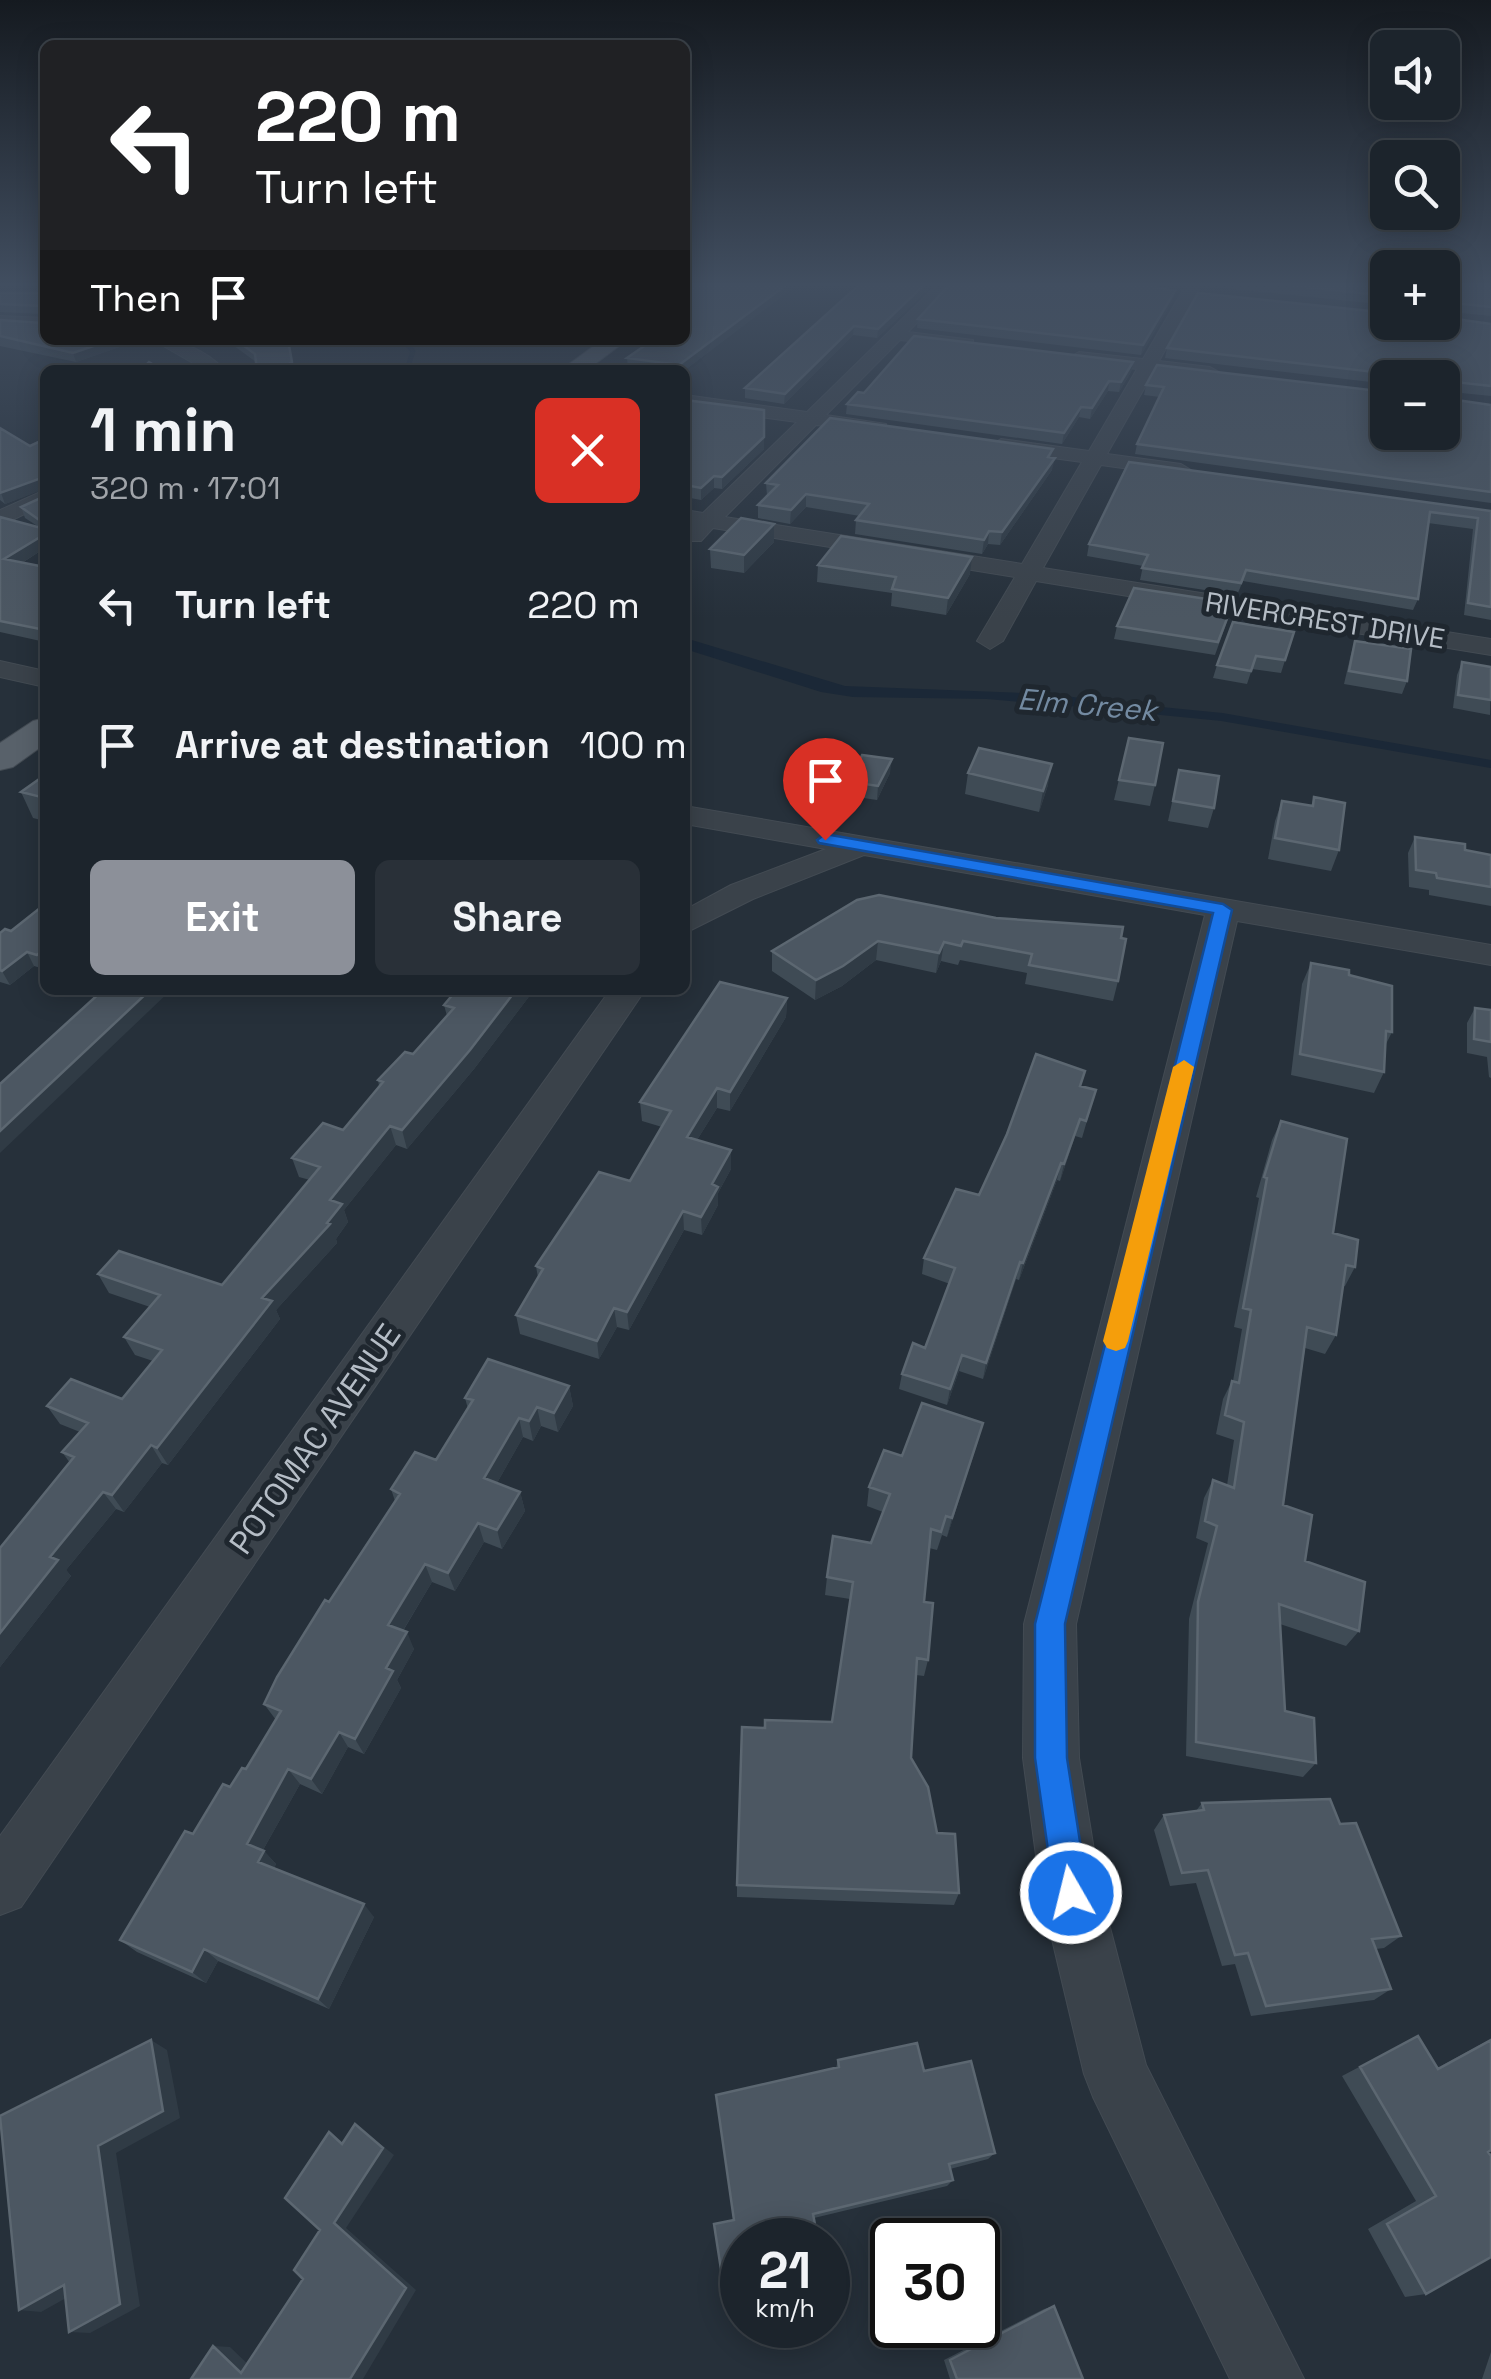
<!DOCTYPE html>
<html lang="en">
<head>
<meta charset="utf-8">
<style>
	:root { --surface:#1c242c; --page:#293038; --text:#f1f3f6; --muted:#a0a4a9; --line:#3a4148; --accent:#8c9099 }
	body { margin:0; font-family:"Space Grotesk",sans-serif; background:var(--page); color:var(--text); height:100vh; display:flex; flex-direction:column; font-size:38px; white-space:nowrap }
	* { box-sizing:border-box; margin:0 }
	p { font-size:32px; color:var(--muted) }
	.icon { flex:none; width:55px; height:55px; fill:none; stroke:currentColor; stroke-width:2; stroke-linecap:round; stroke-linejoin:round }
	.map { position:relative; flex:1; overflow:hidden }
	.sheet { position:absolute; left:40px; top:365px; width:650px; height:630px; display:flex; flex-direction:column; background:var(--surface); border-radius:15px; box-shadow:0 5px 25px #0003,0 0 0 2px var(--line) }
	.sheet>* { flex:none }
	.top-card { position:absolute; left:40px; top:40px; width:650px; height:305px; border-radius:15px; box-shadow:0 5px 25px #0003,0 0 0 2px var(--line); background:#202124; color:#fff; overflow:hidden }
	.buttons { position:absolute; left:1370px; top:30px; display:grid; gap:20px }
	.buttons a { display:grid; place-items:center; width:90px; height:90px; border-radius:15px; background:var(--surface); box-shadow:0 5px 25px #0003,0 0 0 2px var(--line); font-size:50px }
	.speed { position:absolute; left:720px; top:2218px; display:flex; gap:20px; font-size:50px; font-weight:700; text-align:center }
	.speed>* { display:grid; place-content:center; width:130px; height:130px; border-radius:50%; background:var(--surface); box-shadow:0 5px 25px #0003,0 0 0 2px var(--line); line-height:1 }
	.speed small { font-size:25px; font-weight:400 }
	.speed .limit { border:5px solid #111; border-radius:15px; background:#fff; color:#111 }
	.pin { position:absolute; display:grid; place-items:center; width:85px; height:85px; color:#fff; margin:-102px -42px; border-radius:50% 50% 50% 0; rotate:-45deg; box-shadow:0 0 10px #0007 }
	.pin .icon { rotate:45deg }
	.me { position:absolute; width:110px; margin:-55px; rotate:352deg; stroke-linejoin:round; filter:drop-shadow(0 0 8px #0008) }
	.turn { display:flex; align-items:center; gap:35px; height:210px; padding:0 50px; font-size:45px }
	.turn .icon { width:130px; height:130px; stroke-width:2.5 }
	.turn b { display:block; font-size:70px; line-height:85px }
	.then { display:flex; align-items:center; height:95px; padding:0 50px; background:#0003; gap:20px; font-size:38px }
	.round { display:grid; place-items:center; flex:none; width:105px; height:105px; border-radius:15px; background:var(--page) }
	.head { display:flex; align-items:center; justify-content:space-between; height:170px; padding:0 50px }
	h1 { font-size:60px; font-weight:700; line-height:75px }
	.primary-button { display:flex; gap:20px; margin-top:auto; padding:20px 50px }
	.primary-button a { flex:1; height:115px; border-radius:15px; background:var(--accent); color:#fff; font-size:40px; font-weight:700; line-height:115px; text-align:center }
	.primary-button a+a { background:var(--page); color:var(--text) }
	ul { padding:0; list-style:none }
	li { display:flex; align-items:center; gap:30px; height:140px; padding:0 50px }
	li div { flex:1 }
	li b { display:block; font-size:38px }
	li em { font-style:normal }
	.map>svg:first-child { display:block }
	.water { fill:#1b2837 }
	.lines { fill:none; stroke-linecap:round; stroke-linejoin:round }
	.stream-far1 { stroke:#1b2837; stroke-width:5 }
	.stream { stroke:#1b2837; stroke-width:8 }
	.minor-casing { stroke:#434b53; stroke-width:2 }
	.major-casing { stroke:#434b53; stroke-width:2 }
	.minor { fill:#3a424a; fill-rule:evenodd }
	.major { fill:#58616a; fill-rule:evenodd }
	.wall { fill:#3f4b55 }
	.shaded-wall { fill:#303b45 }
	.building { fill:#4c5762; stroke:#5c6771; stroke-width:2.5 }
	.route { fill:#1a73e8; stroke:#114b97; stroke-width:2.5 }
	.slow { fill:#f59e0b }
	.labels { text-anchor:middle; stroke-width:10; stroke-linejoin:round; paint-order:stroke }
	.far-street-label { font-size:28px; fill:#b5bdc6; stroke:#1f272f }
	.far-water-label { font-size:30px; font-style:italic; fill:#738aa1; stroke:#1f272f }
	.street-label { font-size:32px; fill:#b5bdc6; stroke:#1f272f }
</style>
</head>
<body>
<div class="map">
<svg width="1491" height="2379" viewBox="0 0 1491 2379">
	<rect width="100%" height="100%" fill="#26303a"/>
	<path class="water" d="M685,638L845,686L1048,694L1164,708L1161,714L987,699L853,697L821,692L685,649Z"/>
	<g class="lines">
		<path class="stream-far1" d="M403,340L413,351L407,370"/>
		<path class="stream" d="M1151,710L1222,717L1491,764"/>
		<g class="minor-casing">
			<path id="minor" d="M937,285H953L908,332L973,340V348L900,340L826,415L886,424V432L816,425L725,517L1022,564L1082,462L1001,451L991,445L1001,439L1089,451L1137,369L1079,362L1070,357L1079,352L1143,359L1186,285H1201L1159,361L1210,367L1219,372L1210,377L1154,371L1107,454L1181,464L1191,470L1181,476L1101,465L1043,568L1491,639V655L1036,581L1003,641L990,649L977,641L1015,577L713,528L701,541H685V531L692,525L685,524V510L703,513L797,422L685,407V395L807,412Z
				M0,316L45,318V328L0,326Z
				M153,340C182,340 204,349 225,370H205Z
				M45,490V504L0,526V510Z
				M0,661L45,671V687L0,677Z
				M685,806L1491,945V965L1237,921L1076,1624L1079,1758L1101,1893L1146,2065L1304,2379H1230L1093,2097L1084,2074L1041,1893L1023,1758L1024,1624L1205,915L864,855L753,899L685,933V910L731,885L826,849L685,824Z
				M610,990H645L21,1907L0,1915V1836Z"/>
		</g>
		<g class="major-casing">
			<path id="major" d="M685,285H706L685,300Z
				M602,340H627L587,370H561Z
				M45,718V744L13,767L0,770V743L33,721Z"/>
		</g>
		<use href="#minor" class="minor"/>
		<use href="#major" class="major"/>
	</g>
	<path class="wall" d="M697,285H796L685,370H644L628,368L627,358L685,340Z
		M859,285H933L877,338L853,335L784,404L745,398V388Z
		M1388,285V305L1204,286Z
		M1442,285H1491V316L1442,311Z
		M0,293H45L122,346L76,362L0,346V320L42,323L44,314L0,312Z
		M1173,300L1141,355L917,328L918,319Z
		M1491,324V396L1442,391V378H1388V384L1165,358L1167,348Z
		M226,340H288L294,370H257L256,362Z
		M1133,362L1131,372L1119,392L1108,391L1090,419L1079,417L1062,444L846,414L847,404L864,393Z
		M1146,385L1443,398L1491,405V503L1135,454L1137,444L1160,397L1144,395Z
		M685,400L764,449L722,489L714,488L701,500L685,497Z
		M0,428L30,446L45,439V548L22,563L45,567V642L0,632V517L39,527L25,518L21,507L43,497V489L5,504L0,500Z
		M1053,449L1051,457L1052,470L1000,545L988,544L982,554L855,534L856,520L860,516L806,507L790,524L758,518V505L767,496L766,483Z
		M1129,462L1491,511V620L1464,615L1473,529L1428,523L1418,599L1413,610L1243,581L1237,595L1140,580L1143,566L1087,556L1089,544Z
		M774,524V542L744,573L711,568L710,549Z
		M818,565L970,574L946,615L891,606L892,593L817,582Z
		M1229,616L1215,655L1114,639L1117,626Z
		M1294,632L1281,673L1252,669L1247,684L1213,678L1217,665Z
		M1355,641L1407,681L1402,694L1344,684L1351,654Z
		M1462,662L1491,667L1490,715L1453,708L1457,675Z
		M1129,738L1155,785L1150,806L1114,800Z
		M1179,770L1214,808L1208,828L1168,821Z
		M890,773L877,800L850,796L851,782Z
		M968,773L1048,785L1039,812L965,794Z
		M45,775V821L33,818L21,792Z
		M1314,797L1339,850L1331,871L1268,859L1275,821L1282,801L1311,806Z
		M1415,837L1465,850L1491,855V906L1429,895V890L1409,887L1408,853Z
		M45,904L44,969L34,966L10,985L0,982V933L11,931Z
		M996,918L1121,938L1118,981L1113,1001L1025,984L1027,973L960,960L958,965L941,961L936,973L876,960L842,986L815,1000L772,971V951Z
		M1311,963L1349,975L1392,1032L1385,1046L1384,1072L1374,1093L1291,1075L1302,984Z
		M453,990H534L474,1069L407,1149L396,1145L344,1210L348,1222L336,1239L337,1243L276,1310L280,1319L168,1465L162,1463L124,1512L116,1509L66,1570L71,1576L0,1667V1548L70,1463L62,1452L80,1432L60,1424L47,1406L122,1399L153,1361L135,1355L124,1337L150,1307L109,1293L98,1274L222,1285L310,1180L299,1177L292,1158L343,1130L379,1086L378,1080L413,1054L447,1016L444,1005L452,997L451,992Z
		M787,998L786,1017L730,1111L717,1108L697,1140L731,1169L718,1193V1205L702,1235L684,1230L629,1330L617,1327L599,1359L520,1334L516,1315L538,1278L536,1266L630,1181L662,1127L642,1121L640,1102Z
		M1475,1008L1491,1010V1078L1489,1077L1487,1057L1467,1053V1023Z
		M1081,1086L1096,1090L1082,1138L1075,1136L1060,1181L1057,1180L1019,1280L1016,1279L983,1379L959,1371L947,1405L899,1389L902,1374L925,1348L950,1284L922,1274L924,1258L979,1195Z
		M1281,1121L1333,1233L1355,1267L1345,1286H1343L1336,1335L1325,1354L1305,1348L1283,1505L1305,1561L1359,1631L1346,1646L1280,1624L1285,1711L1316,1763L1303,1777L1186,1756L1189,1619L1208,1543L1196,1538L1204,1498L1213,1480L1227,1485L1234,1440L1216,1434L1223,1399L1232,1381H1233L1242,1329L1234,1327L1259,1198L1256,1197L1272,1140Z
		M569,1386L573,1406L558,1432L541,1426L533,1441L523,1437L497,1483L520,1492L525,1511L502,1549L484,1542L455,1591L432,1582L403,1631L414,1649L397,1680L401,1688L364,1754L348,1747L322,1794L300,1784L263,1850L276,1864L274,1868L374,1917L329,2009L218,1961L206,1983L137,1952L120,1940L193,1834L246,1769L276,1720L264,1704L395,1501L391,1489L436,1460L468,1409L465,1398Z
		M983,1423L947,1537L942,1535L937,1550L929,1548L924,1602L928,1660L924,1676L916,1675L911,1758L959,1893L954,1905L737,1897V1885L765,1728L832,1722L850,1599L825,1595L827,1577L871,1543L883,1512L867,1506L869,1487L902,1456Z
		M1202,1803L1340,1824L1401,1936L1384,1948L1376,1949L1391,1989L1374,2000L1251,2016L1235,1964L1222,1966L1196,1883L1170,1886L1154,1830L1164,1815L1196,1811Z
		M1418,2036L1437,2068L1491,2039V2150L1488,2152L1426,2294L1405,2297L1368,2229L1416,2201L1342,2076Z
		M838,2060L924,2071L995,2153L988,2159L950,2169L953,2180L947,2186L814,2218L742,2240V2301L726,2305L714,2224L734,2220L836,2068Z
		M1054,2306L1083,2379H950L944,2360L1044,2309Z
		M1491,2352V2379H1482Z"/>
	<path class="shaded-wall" d="M786,285L796,286L685,370H680L679,365Z
		M924,285H933L877,338L878,329Z
		M1175,291L1173,300L1141,355L1143,345Z
		M854,326L853,335L784,404L785,394Z
		M111,340H120L122,346L76,362L73,353Z
		M290,348L294,370H285V367Z
		M1133,362L1131,372L1119,392L1121,382Z
		M1109,381L1108,391L1090,419L1092,408Z
		M1081,407L1079,417L1062,444L1064,433Z
		M764,437V449L722,489V477Z
		M1055,458L1052,470L1000,545L1002,532Z
		M714,476V488L701,500V488Z
		M44,477L45,489L5,504L1,493Z
		M806,494V507L790,524L791,510Z
		M774,524V542L744,573V555Z
		M989,531L988,544L982,554L984,540Z
		M45,534V548L9,571L4,559Z
		M972,557L970,574L946,615L948,598Z
		M892,759L890,773L877,800L878,786Z
		M1052,764L1048,785L1039,812L1043,791Z
		M878,941L876,960L842,986L815,1000L816,980Z
		M944,942L941,961L936,973L939,953Z
		M45,948V968L44,969L37,955Z
		M27,952L34,966L10,985L2,971Z
		M150,990H171L0,1153V1131Z
		M516,990H534L474,1069L407,1149L402,1130Z
		M787,998L786,1017L730,1111V1092Z
		M717,1088V1108L687,1156V1137Z
		M1080,1119L1075,1136L1060,1181L1064,1164Z
		M390,1126L396,1145L344,1210L348,1222L336,1239L337,1243L276,1310L280,1319L168,1465L157,1448L262,1298L327,1223L330,1200Z
		M731,1150V1169L718,1193V1205L702,1235L701,1217L712,1184Z
		M1061,1163L1057,1180L1019,1280L1023,1263Z
		M683,1211L684,1230L629,1330L627,1312Z
		M1020,1262L1016,1279L983,1379L986,1363Z
		M614,1308L617,1327L599,1359L597,1341Z
		M962,1355L959,1371L947,1405L950,1389Z
		M569,1386L573,1406L558,1432L554,1413Z
		M537,1407L541,1426L533,1441L529,1421Z
		M519,1418L523,1437L489,1497L484,1478Z
		M983,1423L978,1442L947,1537L952,1518Z
		M151,1445L162,1463L124,1512L112,1495Z
		M103,1492L116,1509L66,1570L71,1576L0,1667V1633L50,1557Z
		M520,1492L525,1511L502,1549L497,1530Z
		M478,1523L484,1542L455,1591L448,1573Z
		M425,1564L432,1582L396,1642L388,1625Z
		M407,1632L414,1649L397,1680L401,1688L364,1754L355,1739L386,1668Z
		M339,1732L348,1747L322,1794L311,1779Z
		M288,1769L300,1784L259,1857L247,1844Z
		M264,1851L276,1864L270,1875L258,1862Z
		M364,1904L374,1917L329,2009L318,1999Z
		M204,1949L218,1961L206,1983L192,1972Z
		M151,2040L167,2050L180,2118L116,2153L140,2306L90,2333L69,2332L98,2146Z
		M355,2124L394,2155L346,2228L416,2290L363,2379H350L334,2223Z
		M64,2285L84,2288L41,2312L19,2310Z
		M213,2346L230,2347L257,2373H241Z"/>
	<path class="building" d="M697,285H786L679,365L627,358L653,340H685V294Z
		M859,285H924L878,329L854,326L785,394L745,388Z
		M949,285H1142L1175,291L1143,345L918,319Z
		M1288,285H1388V296Z
		M1442,285H1491V307L1445,302L1442,307Z
		M0,293H45V308L42,306L0,304Z
		M1198,293L1388,313V322H1442V317L1491,324V386L1446,381L1442,384V378H1392V374L1167,348Z
		M45,312V340H111L73,353L0,336V320L42,323Z
		M914,336L1133,362L1121,382L1109,381L1092,408L1081,407L1064,433L847,404L858,392L864,393Z
		M236,340H288L292,362L285,367V370H257L255,354Z
		M149,362L162,370H141Z
		M1157,365L1388,392V432H1442V395L1443,398L1491,405V492L1137,444L1164,387L1146,385Z
		M685,400L764,410V437L722,477L714,476L701,488L685,485Z
		M830,418L1053,449L1048,457L1055,458L1002,532L989,531L984,540L856,520L869,504L806,494L791,510L758,505L778,485L766,483Z
		M0,428L30,446L45,439V524L21,507L43,497L44,477L0,493Z
		M1129,462L1491,511V607L1468,603L1478,518L1430,512L1418,599L1246,570L1241,583L1142,568L1148,555L1089,544Z
		M0,517L45,529V534L4,559L45,567V630L0,621Z
		M741,518L774,524L744,555L710,549Z
		M841,536L972,557L948,598L892,589L896,577L818,565Z
		M1134,588L1233,603L1218,642L1117,626Z
		M1233,622L1294,632L1285,660L1256,656L1251,671L1217,665Z
		M1355,641L1411,649L1407,681L1349,671Z
		M1462,662L1491,667V700L1458,695Z
		M1129,738L1163,743L1155,785L1119,780Z
		M979,748L1052,764L1043,791L968,773Z
		M862,755L892,759L878,786L851,782Z
		M1179,770L1219,776L1214,808L1173,801Z
		M45,775V798L21,792Z
		M1314,797L1345,803L1339,850L1275,838L1282,801L1313,806Z
		M1415,837L1465,844V850L1491,855V887L1437,878L1436,873L1416,870Z
		M879,895L996,918L1123,927L1121,938L1126,939L1118,981L1029,965L1032,954L963,941L961,946L944,942L939,953L878,941L843,966L816,980L772,951L857,900Z
		M45,904V948L37,955L27,952L2,971L0,970V933L5,929L11,931Z
		M1311,963L1349,970V975L1392,986V1032L1386,1031L1384,1072L1300,1054Z
		M720,982L787,998L730,1092L717,1088L687,1137L731,1150L712,1184L718,1187L701,1217L683,1211L627,1312L614,1308L597,1341L516,1315L543,1269L536,1266L599,1172L630,1181L671,1111L640,1102Z
		M103,990H150L0,1131V1084Z
		M453,990H516L470,1050L402,1130L390,1126L330,1200L342,1204L327,1223L330,1224L262,1298L272,1301L157,1448L151,1445L112,1495L103,1492L50,1557L58,1560L0,1633V1548L74,1457L62,1452L88,1423L47,1406L71,1379L122,1399L162,1350L124,1337L160,1295L98,1274L119,1251L222,1285L320,1167L292,1158L323,1123L343,1130L383,1082L378,1080L405,1052L413,1054L454,1008L444,1005L454,993L451,992Z
		M1475,1008L1491,1010V1042L1474,1039Z
		M1036,1054L1085,1071L1080,1086L1096,1090L1086,1121L1080,1119L1064,1164L1061,1163L1023,1263L1020,1262L986,1363L962,1355L950,1389L902,1374L913,1343L925,1348L955,1268L924,1258L956,1189L979,1195L1007,1134Z
		M1281,1121L1347,1139L1333,1233L1358,1240L1355,1267L1346,1265L1336,1335L1307,1327L1283,1505L1312,1515L1305,1561L1365,1582L1359,1631L1279,1604L1285,1711L1314,1718L1316,1763L1196,1742L1198,1602L1217,1526L1205,1521L1213,1480L1234,1488L1244,1422L1225,1415L1232,1381L1239,1383L1251,1310L1243,1308L1267,1178L1264,1177Z
		M488,1359L569,1386L554,1413L537,1407L529,1421L519,1418L484,1478L520,1492L497,1530L478,1523L448,1573L425,1564L388,1625L407,1632L386,1668L393,1671L355,1739L339,1732L311,1779L288,1769L247,1844L264,1851L258,1862L364,1904L318,1999L204,1949L192,1972L120,1940L185,1831L193,1834L223,1784L230,1787L242,1768L246,1769L281,1711L264,1704L277,1677L325,1600L329,1602L400,1494L391,1489L415,1452L436,1460L473,1400L465,1398Z
		M922,1403L983,1423L952,1518L946,1516L941,1532L931,1529L924,1602L933,1603L928,1660L917,1658L911,1758L928,1787L937,1833L955,1834L959,1893L737,1885L742,1727L765,1728V1720L832,1722L853,1582L827,1577L833,1536L871,1543L890,1494L869,1487L884,1450L902,1456Z
		M1330,1799L1340,1824L1356,1823L1401,1936L1372,1939L1391,1989L1266,2006L1248,1953L1235,1955L1208,1870L1182,1873L1164,1815L1204,1810L1202,1803Z
		M1418,2036L1438,2069L1491,2040V2150L1488,2152L1491,2156V2257L1426,2294L1387,2224L1436,2196L1360,2067Z
		M151,2040L163,2111L98,2146L120,2304L69,2332L64,2285L19,2310L0,2116Z
		M917,2043L924,2071L971,2061L995,2153L949,2164L953,2180L813,2214L818,2240H742V2298L726,2302L714,2224L734,2220L716,2095L839,2067L838,2060Z
		M355,2124L383,2148L334,2223L406,2288L350,2379H191L213,2346L241,2373L303,2279L294,2270L320,2230L285,2198L329,2132L342,2144Z
		M1054,2306L1083,2379H957L950,2360Z"/>
	<linearGradient id="sky" x2="0" y2="1"><stop stop-color="#151a20"/><stop offset="0.46" stop-color="#414e60"/><stop offset="1" stop-color="#414e60" stop-opacity="0"/></linearGradient>
	<rect width="1491" height="619" fill="url(#sky)"/>
	<path class="route" d="M825,834L1223,904L1232,910L1065,1624L1067,1758L1088,1893L1083,1905L1071,1910L1059,1905L1054,1893L1035,1758V1624L1213,913L819,843L817,840Z"/>
	<path class="slow" d="M1184,1060L1194,1067L1128,1341L1125,1348L1116,1351L1107,1348L1103,1341L1173,1067Z"/>
	<g class="labels">
		<g class="far-street-label">
			<text transform="translate(1325 620) rotate(9)" y="10">RIVERCREST DRIVE</text>
		</g>
		<g class="far-water-label">
			<text transform="translate(1087 705) rotate(5)" y="10">Elm Creek</text>
		</g>
		<g class="street-label">
			<text transform="translate(315 1439) rotate(-55)" y="11">POTOMAC AVENUE</text>
		</g>
	</g>
</svg>
<div class="buttons">
<a><svg class="icon" aria-label="sound" viewBox="0 0 24 24"><path d="M4 9h4l5-4v14l-5-4H4zM17 9q2 3 0 6"/></svg></a>
<a><svg class="icon" aria-label="search" viewBox="0 0 24 24"><circle cx="10" cy="10" r="6"/><path d="M15 15l6 6"/></svg></a>
<a>+</a>
<a>−</a>
</div>
<div class="speed"><div>21<small>km/h</small></div><div class="limit">30</div></div>
<div class="pin" style="left:825px;top:840px;background:#d93025"><svg class="icon" aria-label="arrive" viewBox="0 0 24 24"><path d="M6 21V4h12l-3 4 3 4H6"/></svg></div>
<svg class="me" style="left:1071px;top:1893px" viewBox="-20 -20 40 40"><circle r="17" fill="#1a73e8" stroke="#fff" stroke-width="3"/><path d="M0-11L8 9 0 5-8 9z" fill="#fff"/></svg>
<div class="top-card">
<div class="turn"><svg class="icon" aria-label="left" viewBox="0 0 24 24"><path d="M17 20v-9H6M10 6l-5 5 5 5"/></svg><div><b>220 m</b>Turn left</div></div>
<div class="then">Then<svg class="icon" aria-label="arrive" viewBox="0 0 24 24"><path d="M6 21V4h12l-3 4 3 4H6"/></svg></div>
</div>
<section class="sheet">
<div class="head"><div><h1>1 min</h1><p>320 m · 17:01</p></div><a class="round" style="background:#d93025;color:#fff"><svg class="icon" aria-label="close" viewBox="0 0 24 24"><path d="M6 6l12 12M18 6L6 18"/></svg></a></div>
<ul>
<li><svg class="icon" aria-label="left" viewBox="0 0 24 24"><path d="M17 20v-9H6M10 6l-5 5 5 5"/></svg><div><b>Turn left</b></div><em>220 m</em></li>
<li><svg class="icon" aria-label="arrive" viewBox="0 0 24 24"><path d="M6 21V4h12l-3 4 3 4H6"/></svg><div><b>Arrive at destination</b></div><em>100 m</em></li>
</ul>
<div class="primary-button"><a>Exit</a><a>Share</a></div>
</section>
</div>
</body>
</html>
